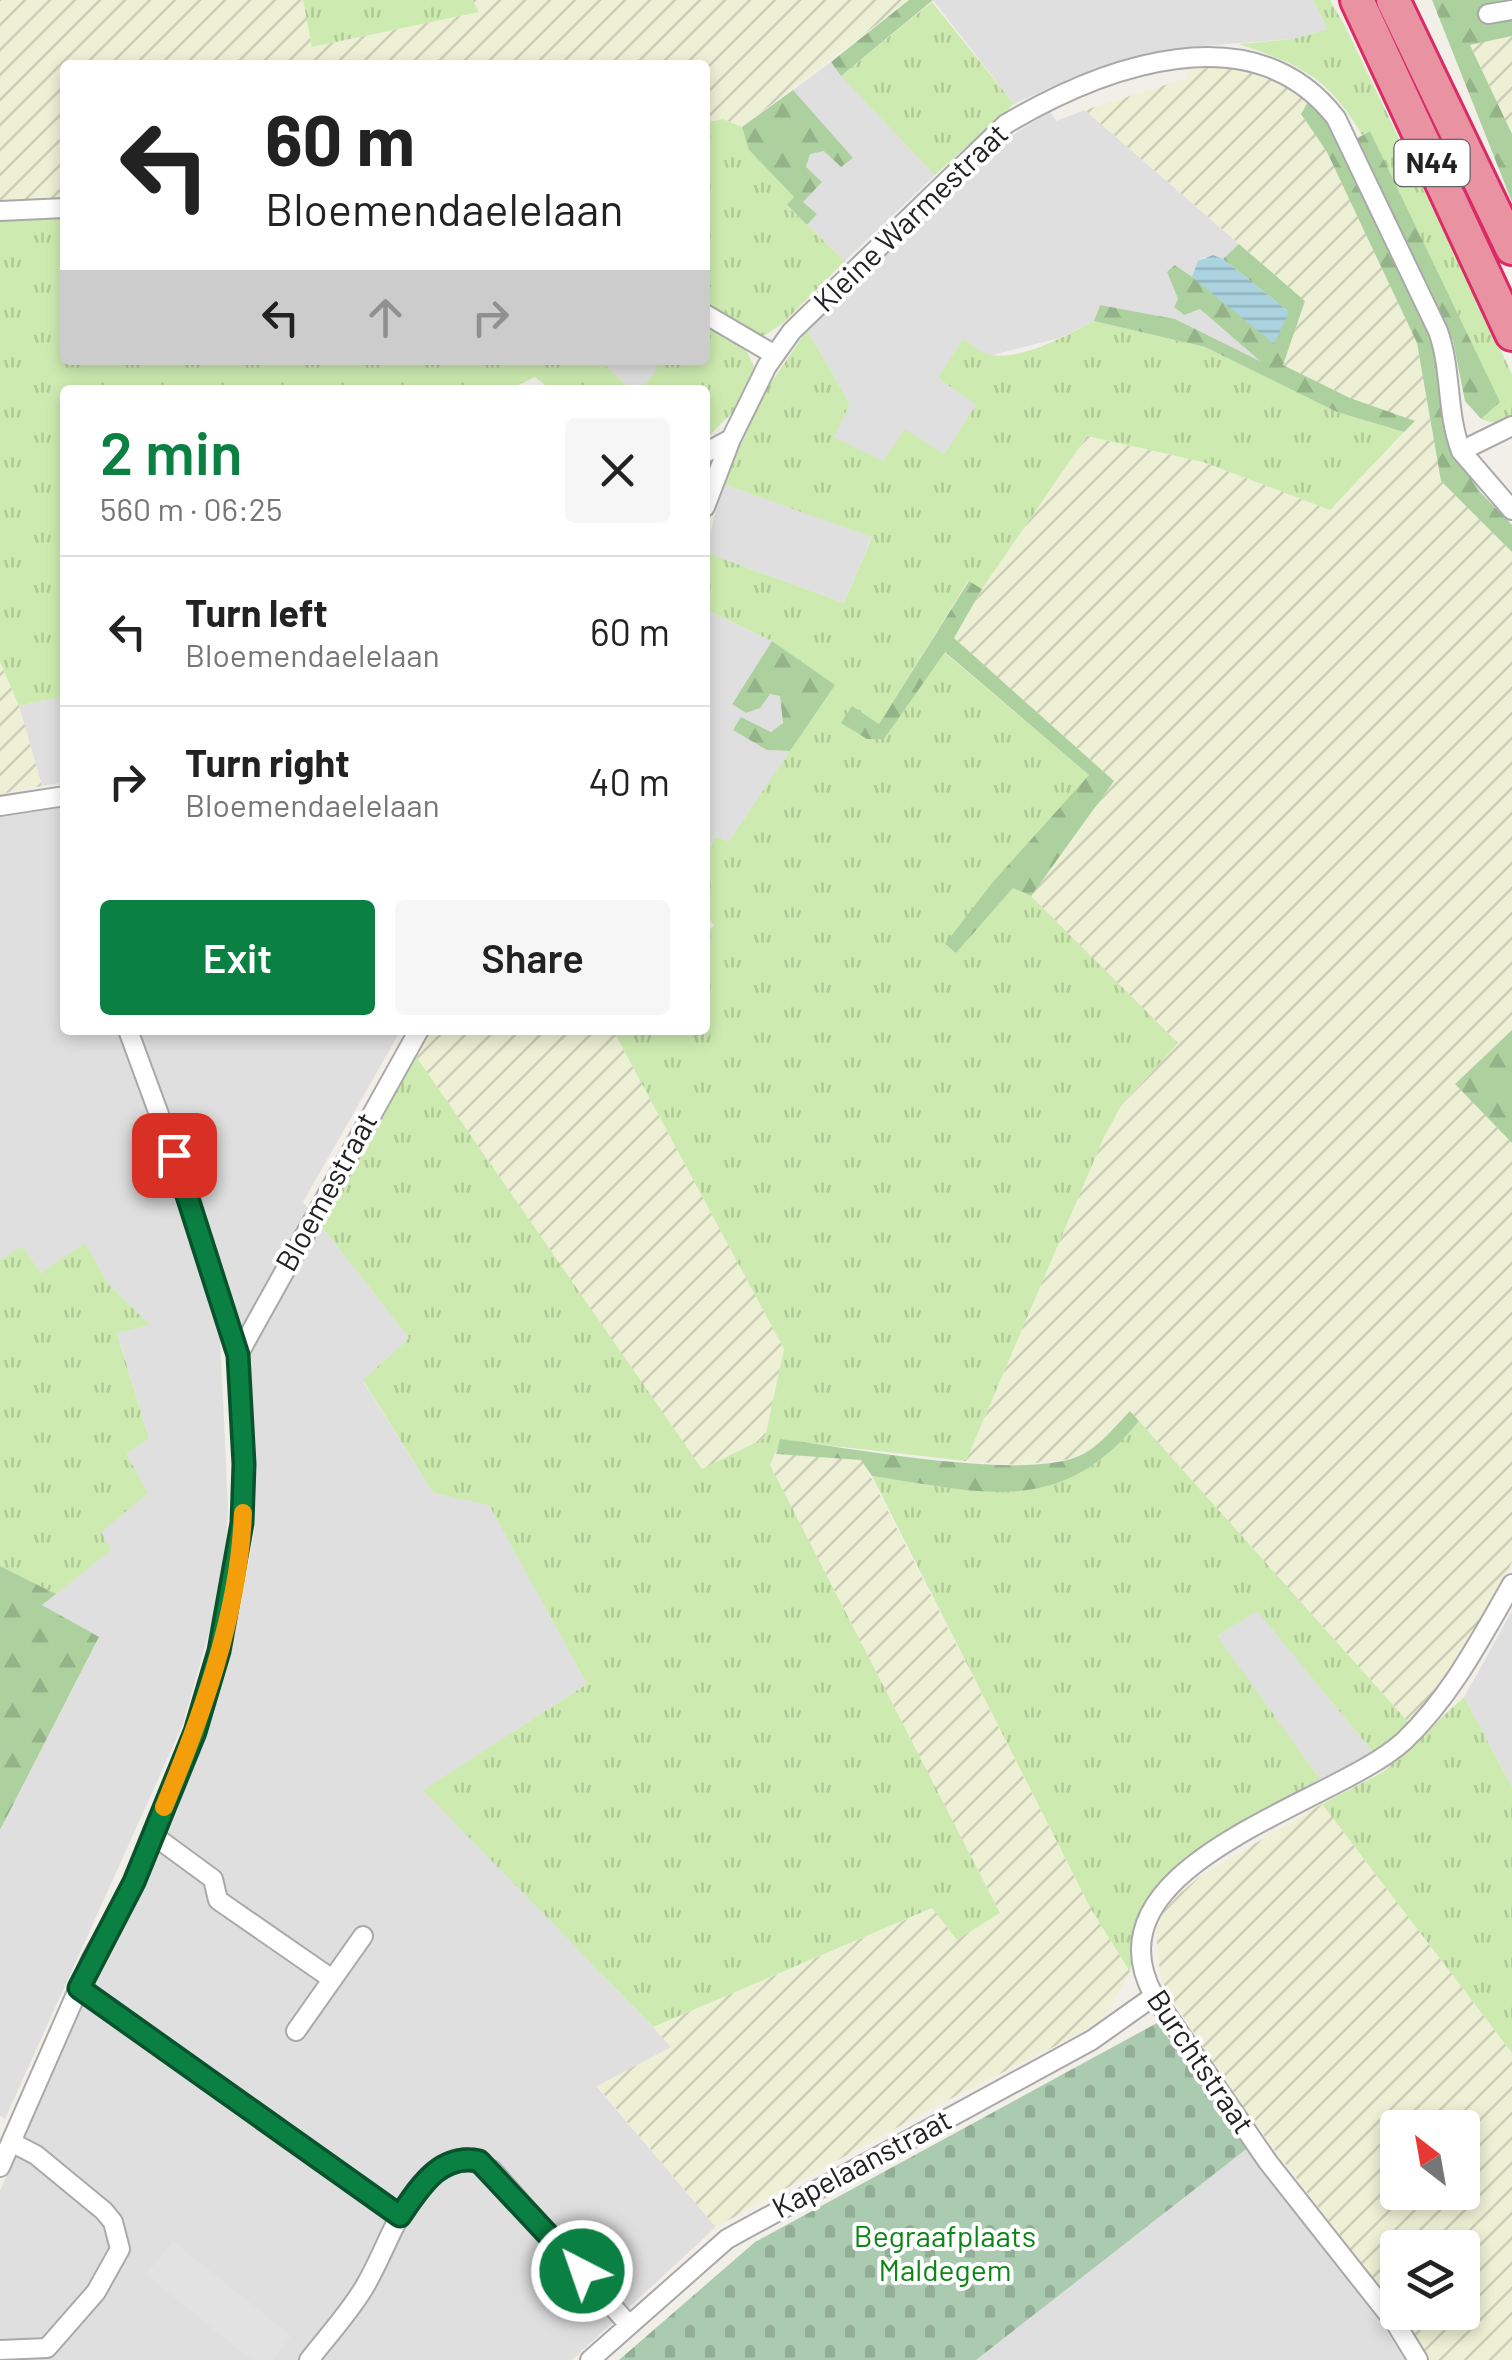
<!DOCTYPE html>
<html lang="en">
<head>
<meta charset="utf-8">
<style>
	:root { --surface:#fff; --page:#f6f6f6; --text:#222; --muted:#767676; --line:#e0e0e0; --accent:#0b8043 }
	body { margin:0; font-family:Barlow,sans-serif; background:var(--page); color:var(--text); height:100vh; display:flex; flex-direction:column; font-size:38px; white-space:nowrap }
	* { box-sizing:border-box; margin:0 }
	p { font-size:32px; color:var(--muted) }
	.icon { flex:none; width:55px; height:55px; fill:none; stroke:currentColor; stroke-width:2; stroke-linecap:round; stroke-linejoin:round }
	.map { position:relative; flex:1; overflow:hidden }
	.sheet { position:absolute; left:60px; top:385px; width:650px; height:650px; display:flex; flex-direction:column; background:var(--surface); border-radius:10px; box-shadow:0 5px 15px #0003 }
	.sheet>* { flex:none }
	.banner { position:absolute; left:60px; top:60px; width:650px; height:305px; border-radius:10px; box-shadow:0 5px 15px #0003; background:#fff; color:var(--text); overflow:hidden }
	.needle { width:65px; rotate:329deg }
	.controls { position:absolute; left:1380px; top:2110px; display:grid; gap:20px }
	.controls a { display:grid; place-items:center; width:100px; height:100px; border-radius:10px; background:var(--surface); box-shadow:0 5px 15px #0003; font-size:50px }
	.pin { position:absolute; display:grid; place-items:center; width:85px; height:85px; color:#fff; margin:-42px; border-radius:20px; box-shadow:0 5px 15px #0006 }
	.me { position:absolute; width:110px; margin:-55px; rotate:319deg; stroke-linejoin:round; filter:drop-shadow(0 0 8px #0008) }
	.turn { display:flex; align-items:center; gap:35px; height:210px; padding:0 40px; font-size:45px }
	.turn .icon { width:130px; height:130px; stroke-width:2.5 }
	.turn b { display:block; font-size:70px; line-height:85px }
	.lanes { display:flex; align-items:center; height:95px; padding:0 40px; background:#0003; justify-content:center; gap:50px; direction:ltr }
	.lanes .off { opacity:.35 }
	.round { display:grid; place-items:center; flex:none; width:105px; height:105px; border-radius:10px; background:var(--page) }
	.headline { display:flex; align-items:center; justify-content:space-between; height:170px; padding:0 40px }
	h1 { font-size:60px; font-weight:600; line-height:75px; color:var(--accent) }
	.primary-button { display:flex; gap:20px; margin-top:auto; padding:20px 40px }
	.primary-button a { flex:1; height:115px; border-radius:10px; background:var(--accent); color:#fff; font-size:40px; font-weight:600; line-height:115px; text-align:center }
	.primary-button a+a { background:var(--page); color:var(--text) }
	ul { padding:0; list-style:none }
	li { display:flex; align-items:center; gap:30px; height:150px; padding:0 40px; border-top:2px solid var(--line) }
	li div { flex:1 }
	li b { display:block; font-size:38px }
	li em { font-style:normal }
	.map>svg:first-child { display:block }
	.residential { fill:#e0dfdf }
	.farmland { fill:url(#farmland-furrows); fill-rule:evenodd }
	.grass { fill:url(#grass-tufts) }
	.forest { fill:url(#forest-firs) }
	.cemetery { fill:url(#cemetery-stones) }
	.parking { fill:#e2e2e2 }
	.water { fill:url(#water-rules) }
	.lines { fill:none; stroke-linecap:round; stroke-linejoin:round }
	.street-casing { stroke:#a9a9a9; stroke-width:22 }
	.highway-casing { stroke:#dc2a67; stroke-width:38 }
	.street { stroke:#fff; stroke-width:18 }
	.highway { stroke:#e892a2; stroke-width:32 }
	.route-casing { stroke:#07532c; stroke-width:25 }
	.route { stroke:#0b8043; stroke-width:18 }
	.slow { stroke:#f59e0b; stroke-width:18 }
	.labels { text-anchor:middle; stroke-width:8; stroke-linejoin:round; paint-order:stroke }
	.shield { fill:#fff; stroke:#646464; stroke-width:2.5 }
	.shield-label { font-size:28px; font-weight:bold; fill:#222 }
	.street-label { font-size:30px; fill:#222; stroke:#fff }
	.park-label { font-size:30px; fill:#0c8416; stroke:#fff }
</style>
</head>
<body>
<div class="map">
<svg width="1512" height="2360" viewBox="0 0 1512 2360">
	<defs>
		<pattern id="farmland-furrows" width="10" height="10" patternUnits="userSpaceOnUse" patternTransform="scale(2.5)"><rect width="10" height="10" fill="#eef0d5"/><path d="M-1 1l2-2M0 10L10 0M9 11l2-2" fill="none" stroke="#ccceb7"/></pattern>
		<pattern id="grass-tufts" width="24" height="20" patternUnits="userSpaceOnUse" patternTransform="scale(2.5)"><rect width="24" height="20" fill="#cdebb0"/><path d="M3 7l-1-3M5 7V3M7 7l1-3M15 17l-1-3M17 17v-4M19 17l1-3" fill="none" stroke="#b0c997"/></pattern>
		<pattern id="forest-firs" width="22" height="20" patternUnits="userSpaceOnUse" patternTransform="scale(2.5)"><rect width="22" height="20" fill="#add19e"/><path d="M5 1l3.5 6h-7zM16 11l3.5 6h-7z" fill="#95b388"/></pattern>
		<pattern id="cemetery-stones" width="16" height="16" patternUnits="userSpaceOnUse" patternTransform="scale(2.5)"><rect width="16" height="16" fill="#aacbaf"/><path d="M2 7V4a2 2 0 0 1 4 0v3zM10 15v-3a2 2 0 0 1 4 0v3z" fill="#92ae96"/></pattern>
		<pattern id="water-rules" width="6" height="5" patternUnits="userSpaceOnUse" patternTransform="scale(2.5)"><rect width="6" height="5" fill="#aad3df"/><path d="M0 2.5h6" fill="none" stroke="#92b5bf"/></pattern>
	</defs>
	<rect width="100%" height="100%" fill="#f2efe9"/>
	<path class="residential" d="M933,0H1313L1329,29L1293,39L1188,47L1144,56L1073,77L1014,104Z
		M831,62L935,175L845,261L807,225L817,214L802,202L806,167L810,153L824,151L793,90Z
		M1085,110L1239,244L1223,259L1204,257L1192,277L1181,269L1167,272L1178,299L1174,306L1200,309L1260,361L1175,319L1100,305L1094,321L1059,338L989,356L938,378L977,404L944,454L884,462L833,437L850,404L807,330L1005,140L1050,111L1056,121Z
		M599,360H650L659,368L640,390H633Z
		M723,484L872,536L844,603L705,552Z
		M705,609L772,641L732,703L759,708L770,694L780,696L785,716L778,730L771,732L741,717L767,750L790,751L729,841L715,837L705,854Z
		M65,696V782L42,786L19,706Z
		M65,804V1030H121L186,1216L220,1338L228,1505L225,1576L183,1724L5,2119L0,2116V1830L99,1638L42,1605L110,1550L100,1532L126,1454L149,1439L117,1332L149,1325L109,1285L85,1244L41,1273L22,1247L0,1260V815Z
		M136,1030H401L303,1202L409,1338L363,1381L433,1493L489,1504L587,1684L424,1790L672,2047L597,2087L716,2227L572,2360H0V2191L76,2018L177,1812L240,1610L255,1527L249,1348L235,1328Z
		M1257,1610L1374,1753L1320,1779L1216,1637Z
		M1512,1611V1787L1464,1697Z
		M1249,2147L1369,2305L1405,2360H976Z"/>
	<path class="farmland" d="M0,0H303L312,47L478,12L472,0H909L742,127L723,119L705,123V65H65V199L0,201Z
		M1512,36V134L1470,44Z
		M1233,67L1259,72L1309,100L1301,114L1327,152L1417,343L1441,481L1512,552V1030L1455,1084L1512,1143V1562L1473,1639L1438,1692L1410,1724L1130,1411L1094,1448L1070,1459L1018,1465L966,1461L1104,1137L1121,1106L1178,1043L1031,896L1113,780L954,638L982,589L1087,436L1203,462L1330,510L1415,422L1350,398L1283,365L1305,301L1085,110L1188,78L1186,69Z
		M0,662L19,706L42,786L0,794Z
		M430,1030H613L784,1349L765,1438L702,1470L413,1052Z
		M776,1454L862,1460L1091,1909L1130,1972L1105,2017L1079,2034L940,2104L716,2227L597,2086L671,2047L653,2027L933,1908L1000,1913L770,1465Z
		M1322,1804L1512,2053V2360H1429L1398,2313L1462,2312V2248H1398L1397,2311L1246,2112L1167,1992L1160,1974L1156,1932L1164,1911L1179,1894L1203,1874ZM1398,2128H1462V2192H1398Z"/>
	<path class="grass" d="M303,0H472L479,12L312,47Z
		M1313,0H1330L1346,28L1512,374V415C1503,424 1493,424 1481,419L1499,402L1370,131L1362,135C1327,76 1302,66 1239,44L1293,39L1328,29Z
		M932,2L1014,104L935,175L841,76Z
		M723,119L742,127L749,150L794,197L787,206L845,261L783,323L764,336L705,305V123Z
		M65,217V360H599L633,390H551L535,377L508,390H65V696L19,706L0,662V220Z
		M1094,321L1205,347L1337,412L1404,432L1330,510L1203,462L1087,436L982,589L968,581L879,724L884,739L944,652L1089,775L946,945L956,953L1013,888L1031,896L1178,1043L1121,1106L1104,1137L966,1461L781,1440L770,1465L1000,1913L957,1940L932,1908L653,2027L423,1790L587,1684L489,1505L433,1493L363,1380L409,1338L319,1223L413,1052L702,1469L765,1438L784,1349L613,1030H705V933L714,926C697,903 701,861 715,837L729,841L834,685L772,641L705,609V552L844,603L872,537L723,484L762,396L807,330L850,404L834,437L883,461L905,429L944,454L976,405L938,378L963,339C971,344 982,354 992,355C1024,360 1066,335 1094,321Z
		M705,323L746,350L755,368L733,412L705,440V390H640L658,368L650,360H705Z
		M85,1243L109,1285L150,1325L117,1333L149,1439L126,1454L148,1493L101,1532L111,1550L56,1594L0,1566V1260L22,1246L41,1273Z
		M1139,1421L1410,1724L1374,1753L1257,1611L1217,1636L1320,1779C1273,1807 1176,1849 1150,1897C1138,1919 1134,1947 1130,1972L1091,1909L872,1476C978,1492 1063,1518 1139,1421Z
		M1464,1697L1512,1787V2053L1322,1804L1383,1772Z"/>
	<path class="forest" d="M909,0H933L841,76L831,62Z
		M1432,0H1512V36L1470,45L1512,134V202Z
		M793,90L853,158L841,167L824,151L810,154L806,167L822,182L803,202L817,214L807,225L787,205L794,197L749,150L742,127Z
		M1309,100L1327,117L1437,351L1448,446L1481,493L1512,525V552L1441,481L1417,343L1327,152L1301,114Z
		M1370,131L1500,402L1481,419L1465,401L1453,341L1356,139Z
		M1239,244L1305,301L1283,365L1350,398L1415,421L1404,432L1337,412L1205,347L1094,321L1100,305L1175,319L1260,361L1200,309L1184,315L1174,307L1178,299L1167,272L1175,265L1201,283L1289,312L1223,259Z
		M969,581L982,589L954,638L1114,781L1031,896L1013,888L956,953L945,944L992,883L1089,775L945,652L884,739H867L841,723L852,706L879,724Z
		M772,641L835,685L790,751L767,750L733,730L741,717L771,732L783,723L780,696L770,694L760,708L746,713L732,704Z
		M1512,1030V1143L1455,1084Z
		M1130,1411L1139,1421C1061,1519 980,1492 872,1476L861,1460L776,1454L780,1439C853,1448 1005,1478 1071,1459C1097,1451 1112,1429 1130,1411Z
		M0,1566L56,1594L42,1605L99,1637L0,1830Z"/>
	<path class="cemetery" d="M1157,2023L1249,2147L976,2360H619L755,2242Z"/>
	<path class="parking" d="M173,2241L291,2336L272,2360H252L146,2275Z"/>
	<path class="water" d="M1213,255L1223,259L1289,312L1274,344L1192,277L1198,261Z"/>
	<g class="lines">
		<g class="street-casing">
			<path id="street" d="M1488,14L1512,10
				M0,211L65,208
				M705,314L775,355
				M1512,426L1461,451L1512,510
				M705,453L731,439L767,366L792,331L1006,124C1104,66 1253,11 1336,118L1438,331C1452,370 1446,412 1461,451
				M705,507L731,439
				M0,806L65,796
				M238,1355L419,1030
				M153,1835L213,1879L218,1900L332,1979
				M79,1989L399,2216
				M296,2031L363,1936
				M0,2167L92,1958L134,1883L195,1731L219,1651L242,1523L244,1464L238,1355L174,1155L128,1030
				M0,2350L47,2348L96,2292L120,2249L113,2222L104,2211L36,2155L11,2142
				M309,2360C327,2337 347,2315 362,2291C391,2246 405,2170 465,2158L492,2170L629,2325
				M590,2360L727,2239L1092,2040L1154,1996
				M1418,2360L1396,2324L1268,2162L1154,1996C1081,1863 1336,1804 1404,1741C1451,1696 1480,1640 1512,1584"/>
		</g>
		<g class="highway-casing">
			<path id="highway" d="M1357,0L1512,334
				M1393,0L1512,248"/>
		</g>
		<use href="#street" class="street"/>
		<use href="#highway" class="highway"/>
	</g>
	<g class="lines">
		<g class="route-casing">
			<path id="route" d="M174,1155L238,1355L244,1464L242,1523L219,1651L195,1732L134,1882L79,1988L400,2216C420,2187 440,2153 479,2161L582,2271"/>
		</g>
		<use href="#route" class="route"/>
		<path class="slow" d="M164,1807C202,1715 239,1614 243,1513"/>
	</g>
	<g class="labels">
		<rect class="shield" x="1394.5" y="140" width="75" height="46" rx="8"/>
		<g class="shield-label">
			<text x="1432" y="173">N44</text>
		</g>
		<g class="street-label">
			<text transform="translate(911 218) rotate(-44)" y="10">Kleine Warmestraat</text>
			<text transform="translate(327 1192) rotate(-61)" y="10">Bloemestraat</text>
			<text transform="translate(1200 2062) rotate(56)" y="10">Burchtstraat</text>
			<text transform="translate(862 2164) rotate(-28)" y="10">Kapelaanstraat</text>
		</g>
		<g class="park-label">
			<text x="945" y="2247">Begraafplaats<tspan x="945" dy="34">Maldegem</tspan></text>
		</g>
	</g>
</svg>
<div class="controls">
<a><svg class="needle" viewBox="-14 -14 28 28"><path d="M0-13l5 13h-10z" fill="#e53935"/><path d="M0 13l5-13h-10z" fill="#767676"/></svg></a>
<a><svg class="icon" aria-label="layers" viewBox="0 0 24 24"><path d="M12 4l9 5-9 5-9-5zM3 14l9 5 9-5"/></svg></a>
</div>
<div class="pin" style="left:174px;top:1155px;background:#d93025"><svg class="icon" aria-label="arrive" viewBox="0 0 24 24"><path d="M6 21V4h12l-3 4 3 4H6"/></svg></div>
<svg class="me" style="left:582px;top:2271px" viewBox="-20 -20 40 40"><circle r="17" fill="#0b8043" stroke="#fff" stroke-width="3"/><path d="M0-11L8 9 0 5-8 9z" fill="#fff"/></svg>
<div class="banner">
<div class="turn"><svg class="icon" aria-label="left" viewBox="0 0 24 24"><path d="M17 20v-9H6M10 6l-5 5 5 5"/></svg><div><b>60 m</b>Bloemendaelelaan</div></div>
<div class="lanes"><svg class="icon" aria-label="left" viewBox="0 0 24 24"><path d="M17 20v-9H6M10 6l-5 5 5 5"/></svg><svg class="icon off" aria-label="ahead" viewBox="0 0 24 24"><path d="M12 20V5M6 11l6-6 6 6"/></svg><svg class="icon off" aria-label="right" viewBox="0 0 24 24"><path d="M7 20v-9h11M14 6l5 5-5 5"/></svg></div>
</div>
<section class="sheet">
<div class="headline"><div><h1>2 min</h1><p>560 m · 06:25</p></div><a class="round"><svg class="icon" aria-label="close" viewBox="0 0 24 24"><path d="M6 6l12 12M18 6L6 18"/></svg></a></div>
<ul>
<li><svg class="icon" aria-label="left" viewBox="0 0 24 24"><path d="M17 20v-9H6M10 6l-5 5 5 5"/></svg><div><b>Turn left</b><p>Bloemendaelelaan</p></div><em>60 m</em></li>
<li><svg class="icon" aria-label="right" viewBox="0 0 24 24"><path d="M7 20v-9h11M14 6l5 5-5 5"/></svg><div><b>Turn right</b><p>Bloemendaelelaan</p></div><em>40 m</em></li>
</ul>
<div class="primary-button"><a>Exit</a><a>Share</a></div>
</section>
</div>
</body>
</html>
